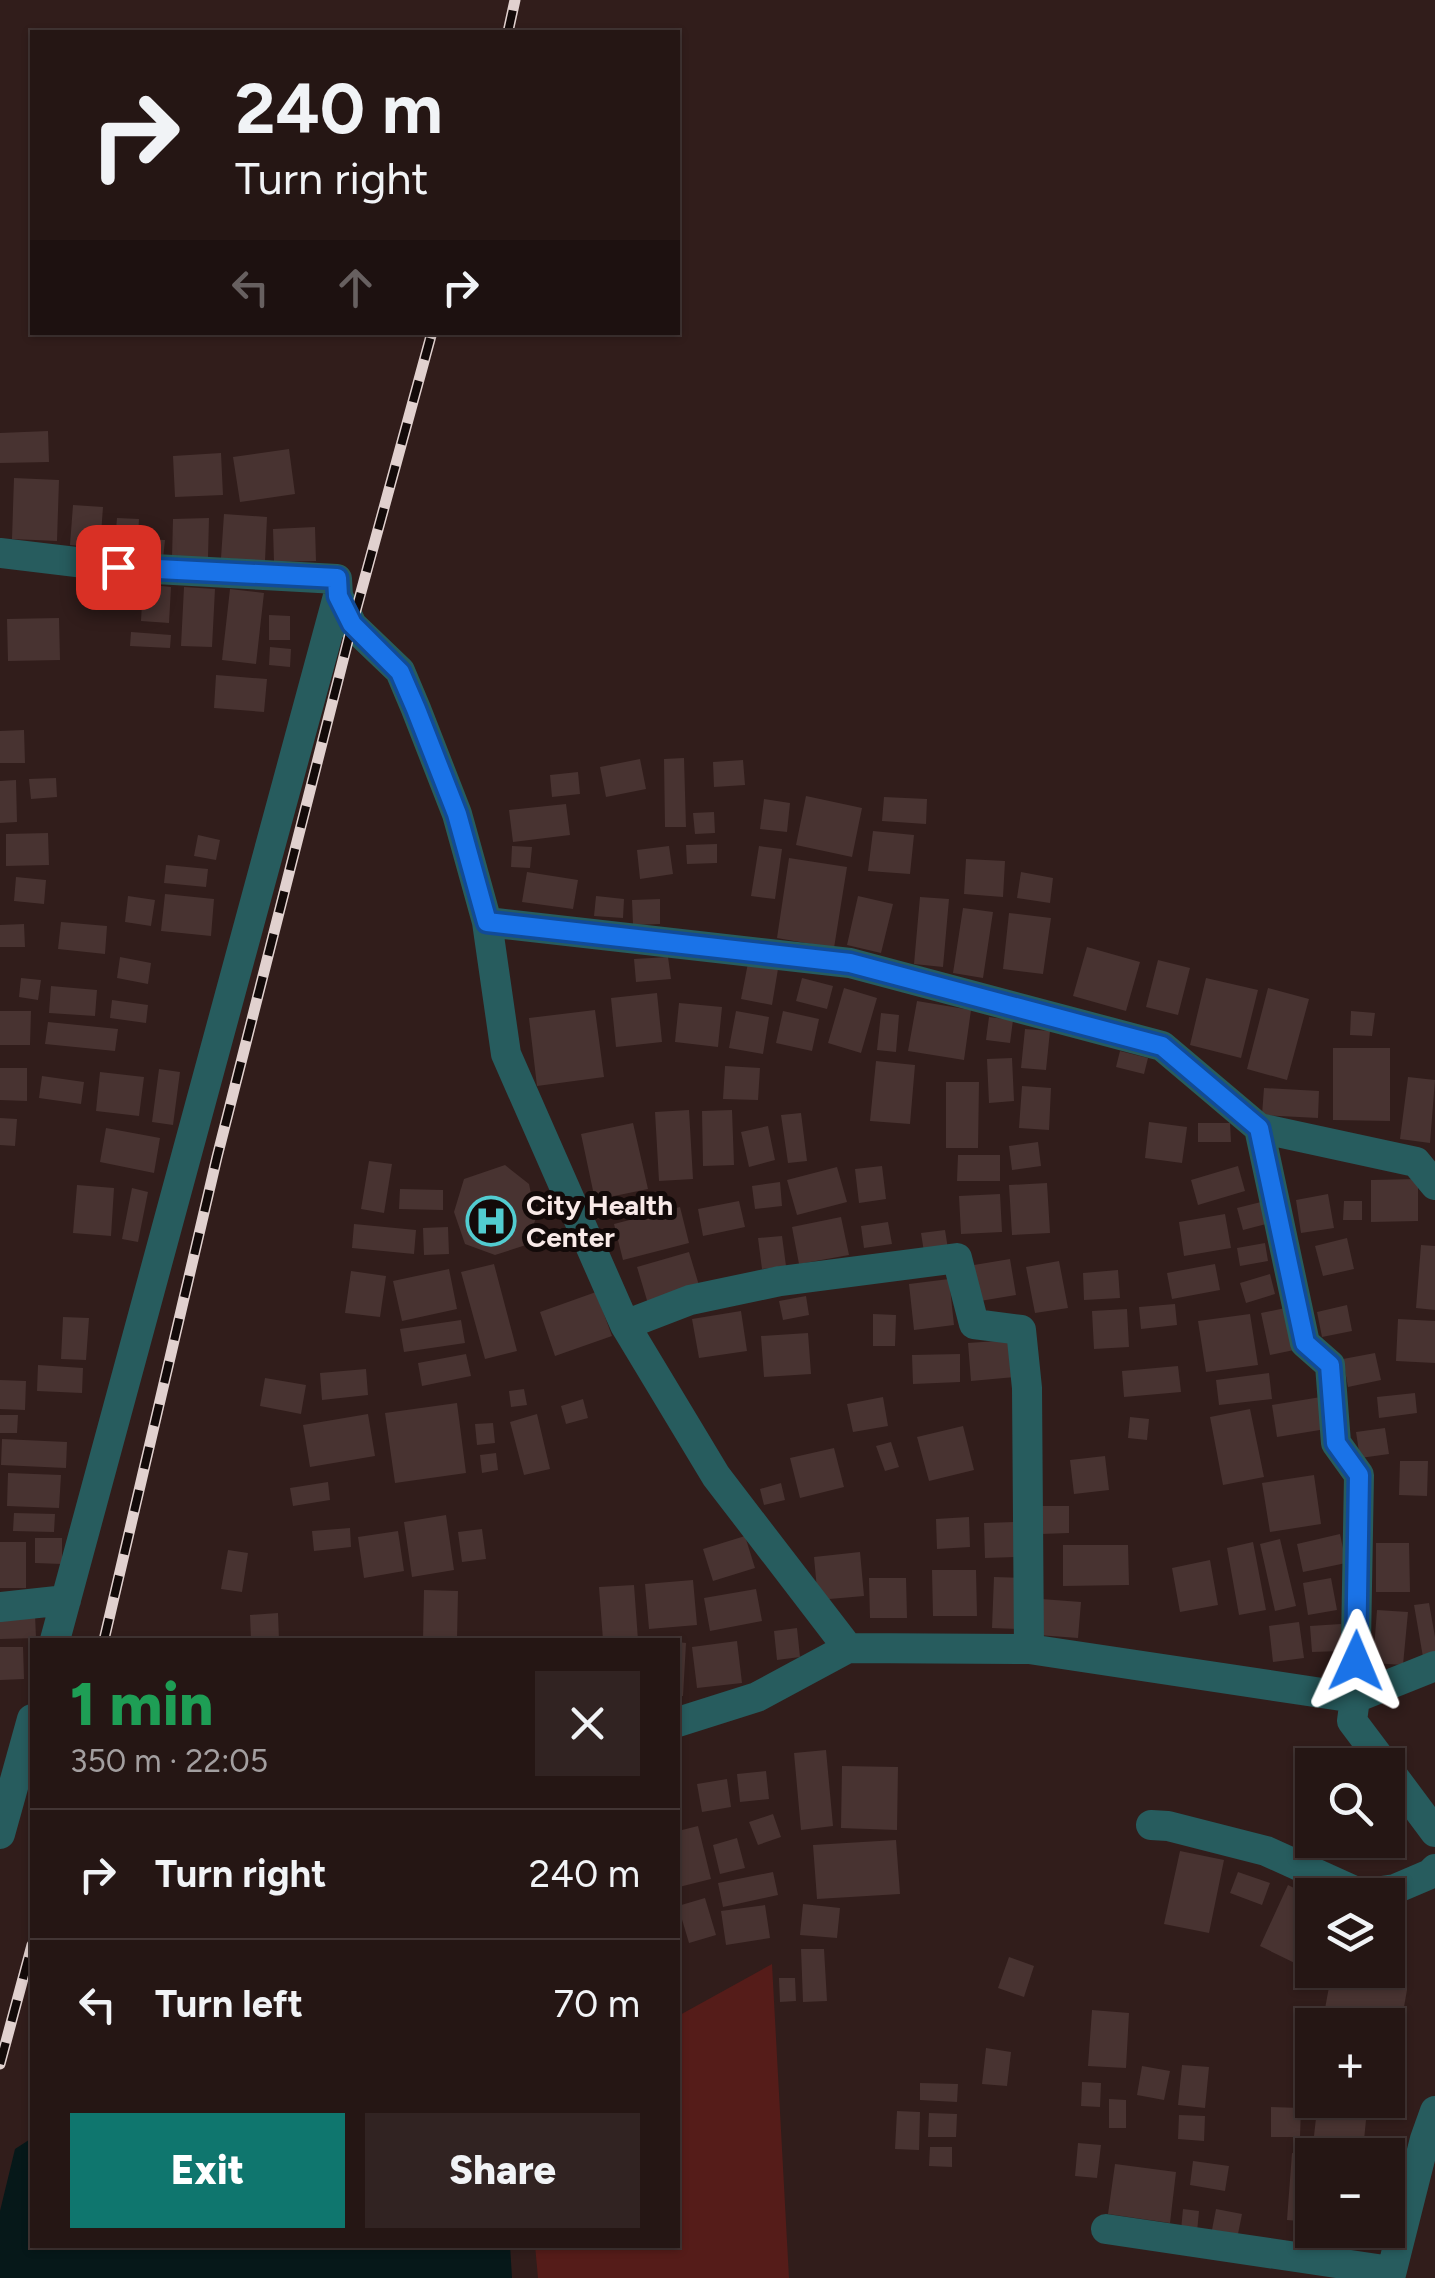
<!DOCTYPE html>
<html lang="en">
<head>
<meta charset="utf-8">
<style>
	:root { --surface:#251614; --page:#312322; --text:#f1f3f6; --muted:#a39fa0; --line:#423534; --accent:#0f766e }
	body { margin:0; font-family:Figtree,sans-serif; background:var(--page); color:var(--text); height:100vh; display:flex; flex-direction:column; font-size:38px; white-space:nowrap }
	* { box-sizing:border-box; margin:0 }
	p { font-size:32px; color:var(--muted) }
	.icon { flex:none; width:55px; height:55px; fill:none; stroke:currentColor; stroke-width:2; stroke-linecap:round; stroke-linejoin:round }
	.map { position:relative; flex:1; overflow:hidden }
	.panel { position:absolute; left:30px; top:1638px; width:650px; height:610px; display:flex; flex-direction:column; background:var(--surface); border-radius:0px; box-shadow:0 2px 8px #0004,0 0 0 2px var(--line) }
	.panel>* { flex:none }
	.top-card { position:absolute; left:30px; top:30px; width:650px; height:305px; border-radius:0px; box-shadow:0 2px 8px #0004,0 0 0 2px var(--line); background:#251614; color:var(--text); overflow:hidden }
	.buttons { position:absolute; left:1295px; top:1748px; display:grid; gap:20px }
	.buttons a { display:grid; place-items:center; width:110px; height:110px; border-radius:0px; background:var(--surface); box-shadow:0 2px 8px #0004,0 0 0 2px var(--line); font-size:50px }
	.pin { position:absolute; display:grid; place-items:center; width:85px; height:85px; color:#fff; margin:-42px; border-radius:20px; box-shadow:0 5px 15px #0006 }
	.me { position:absolute; width:110px; margin:-55px; rotate:1deg; stroke-linejoin:round; filter:drop-shadow(0 0 8px #0008) }
	.turn { display:flex; align-items:center; gap:35px; height:210px; padding:0 40px; font-size:45px }
	.turn .icon { width:130px; height:130px; stroke-width:2.5 }
	.turn b { display:block; font-size:70px; line-height:85px }
	.lanes { display:flex; align-items:center; height:95px; padding:0 40px; background:#0003; justify-content:center; gap:50px; direction:ltr }
	.lanes .off { opacity:.35 }
	.round { display:grid; place-items:center; flex:none; width:105px; height:105px; border-radius:0px; background:var(--page) }
	.overview { display:flex; align-items:center; justify-content:space-between; height:170px; padding:0 40px }
	h1 { font-size:60px; font-weight:800; line-height:75px; color:#1e9e55 }
	.cta { display:flex; gap:20px; margin-top:auto; padding:20px 40px }
	.cta a { flex:1; height:115px; border-radius:0px; background:var(--accent); color:#fff; font-size:40px; font-weight:800; line-height:115px; text-align:center }
	.cta a+a { background:var(--page); color:var(--text) }
	ul { padding:0; list-style:none }
	li { display:flex; align-items:center; gap:30px; height:130px; padding:0 40px; border-top:2px solid var(--line) }
	li div { flex:1 }
	li b { display:block; font-size:38px }
	li em { font-style:normal }
	.map>svg:first-child { display:block }
	.green { fill:#551c19 }
	.water { fill:#061819 }
	.building { fill:#483331 }
	.lines { fill:none; stroke-linecap:round; stroke-linejoin:round }
	.street { stroke:#275c5e; stroke-width:30 }
	.rail-casing { stroke:#e1d1cf; stroke-width:11 }
	.rail { stroke:#130a09; stroke-width:8; stroke-dasharray:22; stroke-linecap:butt }
	.route-casing { stroke:#114b97; stroke-width:25 }
	.route { stroke:#1a73e8; stroke-width:18 }
	.labels { text-anchor:middle; stroke-width:10; stroke-linejoin:round; paint-order:stroke }
	.poi-label { font-size:28px; font-weight:bold; fill:#f9eae8; stroke:#130a09; text-anchor:start }
</style>
</head>
<body>
<div class="map">
<svg width="1435" height="2278" viewBox="0 0 1435 2278">
	<rect width="100%" height="100%" fill="#311d1b"/>
	<path class="green" d="M772,1964L789,2278H538L535,2245H678V2016Z"/>
	<path class="water" d="M32,2138V2245H510L512,2278H0V2211L15,2149Z"/>
	<path class="building" d="M48,431L49,462L0,463V433Z
		M289,449L295,494L240,502L233,457Z
		M221,453L223,495L175,497L173,456Z
		M14,478L59,480L57,541L12,539Z
		M73,505L103,507L100,548L70,545Z
		M224,514L267,517L265,561L221,558Z
		M117,518L139,519L137,554L114,553Z
		M209,518L208,557L172,558L173,519Z
		M315,527L316,561L274,562L273,529Z
		M144,539L165,540L163,559L143,558Z
		M143,584L171,587L169,623L141,621Z
		M184,587L215,589L212,647L181,646Z
		M230,589L264,593L256,664L222,660Z
		M269,615L290,616V640H269Z
		M59,618L60,660L8,661L7,619Z
		M131,632L171,635L170,648L130,646Z
		M270,647L291,649L290,667L269,665Z
		M216,675L267,679L264,712L214,708Z
		M24,730L25,763H0V731Z
		M684,758L686,827H665L664,759Z
		M640,759L646,789L606,797L600,767Z
		M743,760L745,785L714,787L713,762Z
		M578,772L580,794L552,797L550,775Z
		M56,778L57,797L31,799L29,779Z
		M16,780L17,822L0,823V781Z
		M806,796L862,808L852,857L796,845Z
		M884,797L927,799L926,824L882,821Z
		M764,799L790,803L787,832L760,829Z
		M566,804L570,835L513,842L509,810Z
		M714,812L715,833L695,834L693,813Z
		M873,831L914,835L910,874L868,871Z
		M48,833L49,865L6,866V834Z
		M198,835L220,840L216,860L194,856Z
		M717,844V863L687,864L686,845Z
		M512,846L532,847L530,868L511,867Z
		M669,846L673,874L640,879L637,850Z
		M759,846L782,849L775,899L751,896Z
		M789,858L847,867L834,948L777,938Z
		M966,859L1005,861L1003,897L964,894Z
		M166,865L208,869L206,887L164,883Z
		M527,872L578,880L573,909L522,902Z
		M1021,872L1053,878L1050,903L1017,898Z
		M16,877L46,880L44,904L14,901Z
		M165,894L214,899L211,936L161,931Z
		M128,896L155,900L151,926L125,922Z
		M596,896L624,899L623,918L594,916Z
		M858,896L893,904L881,953L847,945Z
		M920,897L949,899L943,967L914,964Z
		M660,899V924L633,925L632,900Z
		M963,908L993,912L983,978L953,973Z
		M1009,913L1051,918L1043,974L1003,969Z
		M61,922L107,926L105,954L58,949Z
		M24,924L25,947H0V925Z
		M1087,947L1140,962L1126,1011L1073,996Z
		M120,957L151,963L148,984L117,978Z
		M668,957L671,979L636,982L634,959Z
		M1158,960L1190,968L1178,1015L1146,1007Z
		M748,963L778,969L772,1005L741,999Z
		M21,978L41,980L38,1000L19,997Z
		M802,978L833,986L827,1009L796,1001Z
		M1206,978L1258,990L1241,1058L1190,1045Z
		M51,986L97,990L95,1016L49,1013Z
		M844,988L877,998L861,1053L828,1043Z
		M1268,988L1309,999L1287,1080L1247,1069Z
		M657,993L662,1042L616,1047L611,998Z
		M112,1000L148,1005L146,1023L110,1018Z
		M917,1001L971,1010L964,1060L908,1051Z
		M679,1003L722,1007L718,1047L675,1042Z
		M595,1010L604,1077L537,1086L529,1018Z
		M0,1011H31L30,1045H0Z
		M736,1011L769,1017L763,1054L729,1048Z
		M783,1011L819,1019L812,1051L776,1043Z
		M1351,1011L1375,1013L1372,1036L1350,1035Z
		M881,1013L899,1015L896,1052L877,1050Z
		M989,1017L1013,1020L1010,1043L986,1040Z
		M48,1022L118,1029L115,1051L45,1044Z
		M1025,1029L1050,1031L1046,1070L1021,1068Z
		M1333,1048H1390V1121L1333,1120Z
		M1120,1051L1148,1058L1144,1074L1116,1067Z
		M1012,1058L1014,1101L989,1103L987,1059Z
		M876,1061L915,1065L910,1124L870,1121Z
		M725,1066L760,1068L758,1100L723,1099Z
		M0,1068H27V1101L0,1100Z
		M159,1069L180,1072L173,1125L152,1122Z
		M100,1072L144,1077L139,1116L96,1111Z
		M42,1076L84,1082L81,1104L39,1098Z
		M1408,1077L1435,1080L1430,1143L1400,1139Z
		M946,1082H979L978,1148H946Z
		M1022,1086L1051,1088L1049,1130L1019,1128Z
		M1264,1088L1319,1091L1318,1118L1262,1115Z
		M689,1110L693,1179L659,1181L655,1112Z
		M732,1110L734,1165L703,1166L702,1111Z
		M801,1113L807,1161L788,1163L781,1115Z
		M0,1118L17,1119L15,1146L0,1145Z
		M1149,1122L1187,1127L1182,1163L1145,1158Z
		M633,1123L648,1189L595,1200L581,1134Z
		M1198,1123H1230L1231,1142H1198Z
		M768,1126L775,1160L749,1167L741,1132Z
		M106,1128L160,1138L154,1173L100,1162Z
		M1038,1142L1041,1166L1012,1170L1009,1146Z
		M958,1155H1000V1181H957Z
		M369,1161L392,1164L384,1213L361,1209Z
		M505,1165L529,1184L536,1218L526,1245L495,1255L465,1244L454,1212L464,1179Z
		M882,1166L886,1199L859,1203L855,1169Z
		M1238,1166L1245,1191L1198,1205L1191,1180Z
		M837,1167L847,1202L797,1215L787,1180Z
		M1418,1179V1221L1371,1222V1180Z
		M780,1182L782,1206L755,1209L752,1186Z
		M1047,1183L1050,1233L1012,1235L1009,1185Z
		M77,1185L114,1188L111,1236L73,1233Z
		M132,1188L148,1192L138,1242L122,1239Z
		M400,1189L443,1190V1210L399,1209Z
		M1000,1194L1002,1232L961,1234L959,1196Z
		M1328,1194L1334,1228L1301,1233L1296,1200Z
		M739,1201L745,1227L703,1236L698,1209Z
		M1265,1201L1270,1223L1243,1230L1237,1208Z
		M1344,1201H1362V1220H1343Z
		M680,1207L689,1243L623,1260L614,1224Z
		M1225,1214L1231,1248L1184,1256L1179,1222Z
		M841,1217L849,1255L799,1264L792,1227Z
		M888,1222L892,1244L864,1248L861,1226Z
		M354,1224L416,1230L414,1254L352,1248Z
		M448,1227L449,1254L424,1255L423,1228Z
		M945,1230L948,1249L924,1252L921,1233Z
		M782,1236L786,1266L762,1269L758,1238Z
		M1347,1238L1354,1269L1323,1276L1315,1246Z
		M1265,1243L1268,1261L1240,1266L1237,1248Z
		M1421,1245L1435,1246V1310L1416,1308Z
		M689,1252L701,1292L649,1307L637,1267Z
		M1010,1259L1016,1295L980,1301L974,1265Z
		M1059,1261L1068,1308L1035,1313L1026,1267Z
		M494,1264L517,1351L485,1359L461,1272Z
		M1215,1264L1220,1290L1172,1299L1167,1273Z
		M449,1269L457,1309L402,1321L393,1281Z
		M1118,1270L1120,1298L1084,1300L1083,1273Z
		M351,1271L386,1276L380,1317L345,1313Z
		M1270,1274L1275,1294L1246,1303L1240,1283Z
		M949,1279L954,1325L914,1330L909,1284Z
		M596,1292L612,1336L555,1356L540,1312Z
		M806,1296L809,1315L783,1320L779,1301Z
		M1175,1304L1177,1325L1141,1329L1139,1307Z
		M1347,1305L1352,1331L1322,1337L1317,1312Z
		M1290,1307L1299,1349L1270,1355L1261,1313Z
		M1127,1309L1129,1347L1094,1349L1092,1311Z
		M741,1311L747,1351L699,1358L692,1319Z
		M873,1314L896,1315L895,1346H873Z
		M1250,1314L1258,1365L1206,1372L1198,1321Z
		M63,1317L89,1318L86,1360L61,1359Z
		M1398,1319L1435,1321V1363L1396,1361Z
		M461,1320L465,1343L404,1352L400,1329Z
		M808,1333L811,1374L764,1377L761,1336Z
		M1012,1340L1015,1377L971,1381L968,1343Z
		M1375,1353L1381,1380L1348,1387L1343,1359Z
		M466,1354L471,1376L422,1386L418,1363Z
		M960,1354V1382L913,1384L912,1355Z
		M38,1365L83,1368L82,1393L37,1391Z
		M1178,1366L1181,1392L1124,1397L1122,1371Z
		M366,1369L368,1395L322,1400L320,1373Z
		M1269,1373L1272,1399L1219,1405L1216,1380Z
		M265,1378L306,1385L301,1414L260,1406Z
		M0,1380L26,1381L25,1410L0,1409Z
		M524,1389L527,1405L511,1407L509,1391Z
		M1415,1393L1417,1413L1379,1418L1377,1397Z
		M883,1397L888,1426L853,1432L847,1404Z
		M1321,1397L1326,1429L1277,1437L1272,1405Z
		M583,1399L588,1418L566,1424L561,1406Z
		M457,1403L466,1473L395,1483L385,1413Z
		M1250,1409L1264,1477L1223,1485L1210,1417Z
		M368,1414L375,1456L310,1467L303,1425Z
		M537,1414L550,1469L524,1475L510,1422Z
		M0,1415H18L17,1433H0Z
		M1130,1417L1149,1419L1147,1440L1128,1438Z
		M493,1423L495,1443L477,1445L475,1424Z
		M963,1426L974,1470L929,1481L917,1437Z
		M1385,1428L1389,1454L1360,1458L1356,1432Z
		M2,1439L67,1442L66,1468L1,1465Z
		M891,1442L899,1467L885,1471L876,1446Z
		M834,1448L844,1487L800,1498L790,1458Z
		M496,1453L498,1470L482,1473L480,1455Z
		M1105,1456L1109,1490L1074,1494L1070,1460Z
		M1400,1461H1428L1427,1496L1399,1495Z
		M8,1473L61,1475L59,1508L7,1506Z
		M1314,1475L1321,1524L1270,1532L1262,1483Z
		M328,1482L330,1500L293,1506L290,1488Z
		M781,1483L785,1500L764,1505L760,1489Z
		M1039,1506H1069V1533L1041,1534Z
		M14,1513L55,1514L54,1532L13,1531Z
		M446,1515L454,1570L412,1577L404,1522Z
		M969,1517L970,1547L937,1549L936,1519Z
		M1015,1522L1016,1557L985,1558L984,1523Z
		M350,1528L351,1547L314,1551L312,1531Z
		M482,1529L486,1559L462,1562L458,1532Z
		M398,1531L404,1571L364,1578L358,1537Z
		M1340,1534L1346,1563L1303,1572L1297,1544Z
		M745,1536L755,1568L713,1581L703,1549Z
		M35,1538H62V1564L35,1563Z
		M1280,1539L1296,1606L1275,1611L1260,1544Z
		M0,1542H26V1588H0Z
		M1253,1542L1266,1610L1239,1615L1227,1548Z
		M1376,1543H1409L1410,1592H1376Z
		M1063,1545H1128L1129,1585L1063,1586Z
		M228,1550L248,1553L242,1592L221,1589Z
		M860,1552L864,1596L818,1600L814,1557Z
		M1210,1560L1218,1605L1180,1612L1172,1568Z
		M932,1570H976L977,1616H933Z
		M994,1577L1023,1578L1020,1629L992,1628Z
		M869,1578H906L907,1618H870Z
		M1331,1578L1337,1610L1308,1615L1303,1583Z
		M693,1580L697,1625L649,1629L645,1584Z
		M634,1585L638,1640H603L599,1587Z
		M756,1589L762,1621L710,1631L704,1598Z
		M424,1590L458,1591L457,1640H423Z
		M1041,1599L1081,1602L1078,1638L1038,1635Z
		M1429,1603L1435,1637V1655L1423,1657L1414,1605Z
		M1377,1610L1408,1612L1403,1665L1373,1663Z
		M278,1613L279,1640H251L250,1615Z
		M35,1614L36,1638L0,1639V1615Z
		M1299,1622L1304,1658L1273,1662L1269,1626Z
		M1341,1624L1342,1651L1312,1652L1310,1626Z
		M797,1628L800,1657L777,1660L774,1631Z
		M737,1641L742,1683L697,1688L692,1647Z
		M678,1642L686,1643L683,1696H678Z
		M0,1647H23L24,1679L0,1680Z
		M826,1750L833,1826L801,1830L794,1753Z
		M842,1766L898,1767L897,1830L841,1828Z
		M766,1771L769,1799L740,1802L737,1774Z
		M727,1779L731,1807L702,1812L697,1784Z
		M773,1814L781,1837L758,1845L749,1822Z
		M698,1826L711,1879L679,1887L678,1831Z
		M737,1838L745,1868L720,1874L713,1845Z
		M896,1840L900,1894L817,1899L813,1845Z
		M1180,1851L1224,1860L1209,1933L1164,1924Z
		M773,1872L778,1895L723,1907L718,1883Z
		M1238,1872L1270,1883L1262,1905L1230,1893Z
		M1288,1885L1312,1897V1946L1303,1967L1260,1946Z
		M705,1898L716,1935L689,1943L678,1906Z
		M803,1904L840,1908L837,1938L800,1935Z
		M765,1905L770,1938L726,1945L721,1911Z
		M801,1949H824L827,2001L803,2002Z
		M1009,1957L1034,1966L1024,1997L998,1988Z
		M1331,1976L1407,1990L1397,2046L1388,2044V2025H1322Z
		M779,1978H795L796,2001L780,2002Z
		M1092,2010L1129,2013L1126,2068L1088,2066Z
		M986,2048L1011,2052L1007,2086L982,2084Z
		M1182,2065L1209,2067L1205,2108L1178,2105Z
		M1142,2066L1170,2071L1164,2100L1137,2095Z
		M1082,2082L1101,2083L1100,2107L1081,2106Z
		M920,2083L958,2084L957,2102L920,2100Z
		M1109,2099L1126,2100V2128H1109Z
		M1318,2100H1368L1363,2150L1313,2145Z
		M1271,2107L1301,2108L1300,2137H1271Z
		M897,2111L920,2112L919,2150L895,2149Z
		M929,2113L957,2114L956,2137H928Z
		M1179,2115L1205,2116L1204,2141L1178,2139Z
		M1078,2143L1101,2145L1097,2178L1075,2176Z
		M930,2147H952V2167L929,2166Z
		M1292,2153L1312,2154V2222L1287,2220Z
		M1193,2161L1229,2166L1225,2191L1190,2185Z
		M1115,2164L1176,2172L1170,2223L1108,2214Z
		M1183,2209L1199,2211L1197,2232L1181,2230Z
		M1216,2209L1242,2214L1238,2234L1212,2230Z"/>
	<g class="lines">
		<path class="street" d="M0,553L118,567L337,579L338,596L55,1640
			M338,596L352,625L400,671L416,709L457,814L487,922L506,1054L625,1325L716,1476L848,1648L1029,1649L1355,1698L1435,1666
			M487,922L850,963L1162,1046L1259,1128L1305,1343L1330,1365L1336,1443L1359,1475L1355,1698L1352,1721L1385,1765
			M1259,1128L1416,1162L1435,1185
			M625,1325L690,1300L780,1281L957,1258L974,1324L1021,1330L1027,1388L1029,1649
			M0,1607L66,1600
			M678,1722L757,1697L848,1648
			M1388,1769L1435,1832
			M1151,1825L1168,1826L1266,1851L1361,1894L1395,1889L1430,1874L1435,1869
			M0,1834L32,1719
			M1106,2229L1391,2271
			M1390,2278L1425,2139L1435,2111"/>
		<g class="rail-casing">
			<path id="rail" d="M508,32L515,0
				M104,1640L217,1157L352,625L432,332
				M0,2064L32,1945"/>
		</g>
		<use href="#rail" class="rail"/>
	</g>
	<g class="lines">
		<g class="route-casing">
			<path id="route" d="M118,567L337,578L338,596L352,624L400,672L416,709L457,814L487,922L850,963L1162,1046L1259,1128L1305,1343L1330,1365L1336,1443L1359,1475L1356,1661"/>
		</g>
		<use href="#route" class="route"/>
	</g>
	<defs>
		<g id="hospital-ring" transform="scale(2.5)"><circle r="9.5" fill="#130a09" stroke="#52ccd0" stroke-width="1.5"/><path d="M-5-5h3v3.5h4V-5h3V5h-3V1.5h-4V5h-3Z" fill="#52ccd0"/></g>
	</defs>
	<g fill-rule="evenodd">
		<use href="#hospital-ring" x="491" y="1221"/>
	</g>
	<g class="labels">
		<g class="poi-label">
			<text x="526" y="1215">City Health<tspan x="526" dy="32">Center</tspan></text>
		</g>
	</g>
</svg>
<div class="buttons">
<a><svg class="icon" aria-label="search" viewBox="0 0 24 24"><circle cx="10" cy="10" r="6"/><path d="M15 15l6 6"/></svg></a>
<a><svg class="icon" aria-label="layers" viewBox="0 0 24 24"><path d="M12 4l9 5-9 5-9-5zM3 14l9 5 9-5"/></svg></a>
<a>+</a>
<a>−</a>
</div>
<div class="pin" style="left:118px;top:567px;background:#d93025"><svg class="icon" aria-label="arrive" viewBox="0 0 24 24"><path d="M6 21V4h12l-3 4 3 4H6"/></svg></div>
<svg class="me" style="left:1356px;top:1661px" viewBox="-20 -20 40 40"><path d="M0-17L14 15 0 8-14 15z" fill="#1a73e8" stroke="#fff" stroke-width="4"/></svg>
<div class="top-card">
<div class="turn"><svg class="icon" aria-label="right" viewBox="0 0 24 24"><path d="M7 20v-9h11M14 6l5 5-5 5"/></svg><div><b>240 m</b>Turn right</div></div>
<div class="lanes"><svg class="icon off" aria-label="left" viewBox="0 0 24 24"><path d="M17 20v-9H6M10 6l-5 5 5 5"/></svg><svg class="icon off" aria-label="ahead" viewBox="0 0 24 24"><path d="M12 20V5M6 11l6-6 6 6"/></svg><svg class="icon" aria-label="right" viewBox="0 0 24 24"><path d="M7 20v-9h11M14 6l5 5-5 5"/></svg></div>
</div>
<section class="panel">
<div class="overview"><div><h1>1 min</h1><p>350 m · 22:05</p></div><a class="round"><svg class="icon" aria-label="close" viewBox="0 0 24 24"><path d="M6 6l12 12M18 6L6 18"/></svg></a></div>
<ul>
<li><svg class="icon" aria-label="right" viewBox="0 0 24 24"><path d="M7 20v-9h11M14 6l5 5-5 5"/></svg><div><b>Turn right</b></div><em>240 m</em></li>
<li><svg class="icon" aria-label="left" viewBox="0 0 24 24"><path d="M17 20v-9H6M10 6l-5 5 5 5"/></svg><div><b>Turn left</b></div><em>70 m</em></li>
</ul>
<div class="cta"><a>Exit</a><a>Share</a></div>
</section>
</div>
</body>
</html>
